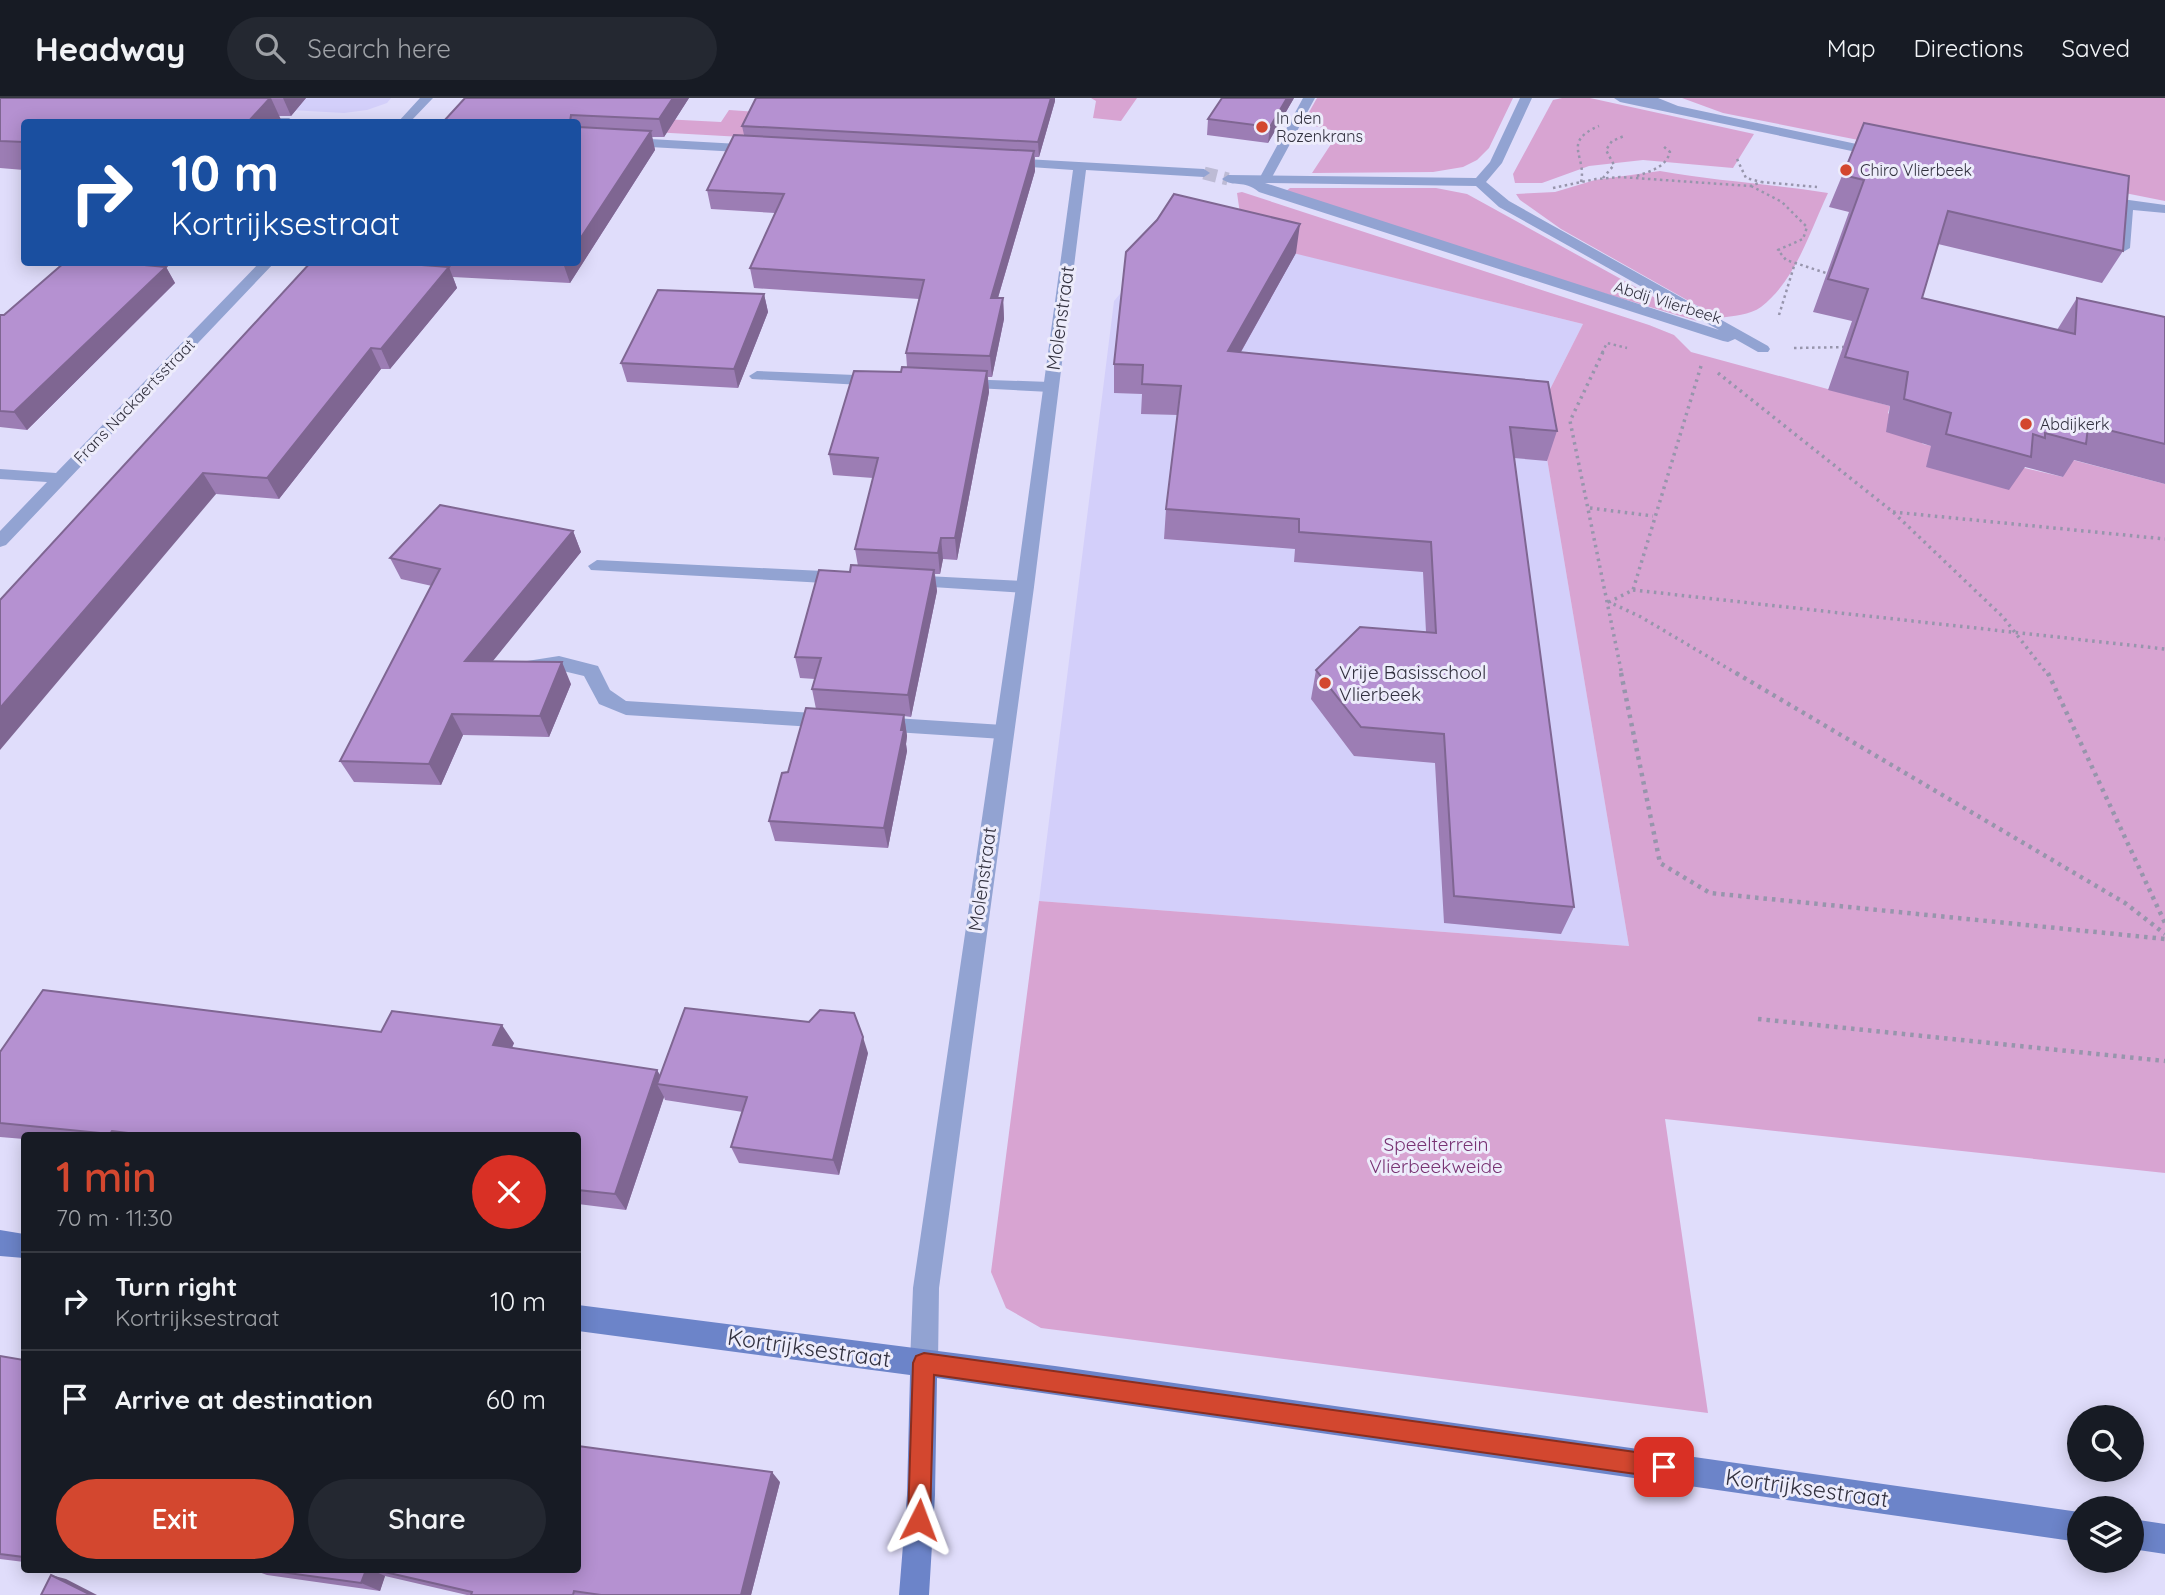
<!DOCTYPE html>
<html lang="en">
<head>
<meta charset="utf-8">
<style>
	:root { --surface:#171b24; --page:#242831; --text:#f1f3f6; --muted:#9ea1a6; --line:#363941; --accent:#d3472f }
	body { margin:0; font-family:Quicksand,sans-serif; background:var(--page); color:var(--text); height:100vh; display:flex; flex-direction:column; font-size:26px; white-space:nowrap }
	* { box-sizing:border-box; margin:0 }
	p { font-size:23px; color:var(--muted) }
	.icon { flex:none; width:38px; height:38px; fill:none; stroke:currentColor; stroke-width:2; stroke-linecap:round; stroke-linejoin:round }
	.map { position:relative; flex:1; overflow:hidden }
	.sheet { position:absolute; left:21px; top:1034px; width:560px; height:441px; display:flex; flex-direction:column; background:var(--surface); border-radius:7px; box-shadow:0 4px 18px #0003 }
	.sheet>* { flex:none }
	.banner { position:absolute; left:21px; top:21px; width:560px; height:147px; border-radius:7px; box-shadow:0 4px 18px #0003; background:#1a4fa0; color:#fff; overflow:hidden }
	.tools { position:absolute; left:2067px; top:1307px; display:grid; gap:14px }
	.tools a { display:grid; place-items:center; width:77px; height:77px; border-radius:50%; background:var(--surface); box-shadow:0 4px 18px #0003; font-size:35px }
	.pin { position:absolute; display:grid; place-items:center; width:60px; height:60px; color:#fff; margin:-30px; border-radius:14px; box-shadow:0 4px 10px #0006 }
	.me { position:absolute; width:77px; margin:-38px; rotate:3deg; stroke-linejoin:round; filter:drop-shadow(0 0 5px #0008) }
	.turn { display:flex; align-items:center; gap:24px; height:147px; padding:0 35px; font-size:32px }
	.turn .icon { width:91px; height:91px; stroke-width:2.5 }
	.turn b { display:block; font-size:49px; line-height:60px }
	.round { display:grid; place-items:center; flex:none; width:74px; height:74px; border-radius:37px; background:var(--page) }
	.head { display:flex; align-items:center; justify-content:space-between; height:119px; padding:0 35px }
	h1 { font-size:42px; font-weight:600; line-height:52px; color:var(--accent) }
	.button { display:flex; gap:14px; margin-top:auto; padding:14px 35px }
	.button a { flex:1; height:80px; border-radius:42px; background:var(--accent); color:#fff; font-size:28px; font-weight:600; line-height:80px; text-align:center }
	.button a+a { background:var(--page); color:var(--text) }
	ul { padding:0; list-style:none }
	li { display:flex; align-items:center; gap:21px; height:98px; padding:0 35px; border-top:2px solid var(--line) }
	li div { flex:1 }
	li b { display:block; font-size:26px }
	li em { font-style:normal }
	header { display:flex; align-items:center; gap:42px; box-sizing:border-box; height:98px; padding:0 35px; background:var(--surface); border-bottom:2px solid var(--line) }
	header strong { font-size:33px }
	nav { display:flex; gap:38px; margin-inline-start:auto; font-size:24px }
	.search { width:490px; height:63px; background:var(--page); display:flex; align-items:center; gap:18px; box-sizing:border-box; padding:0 24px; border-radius:38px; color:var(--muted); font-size:26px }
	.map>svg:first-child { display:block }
	.built { fill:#d3cffa }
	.green { fill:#d8a4d2 }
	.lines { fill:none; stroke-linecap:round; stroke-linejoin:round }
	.street-tunnel { stroke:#bdbbd5; stroke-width:13; stroke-dasharray:13 7; stroke-linecap:butt }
	.path-far2 { stroke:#9795ac; stroke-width:2.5; stroke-dasharray:2.5 3.5; stroke-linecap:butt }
	.path-far1 { stroke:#9795ac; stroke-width:3.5; stroke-dasharray:2.5 4.5; stroke-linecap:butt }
	.path { stroke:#9795ac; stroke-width:4.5; stroke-dasharray:3.5 5; stroke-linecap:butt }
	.lane { fill:#92a3d2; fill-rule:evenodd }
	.street { fill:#92a3d2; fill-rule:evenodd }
	.secondary { fill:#6c84c9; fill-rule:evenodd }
	.wall { fill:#9c7db4 }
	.shaded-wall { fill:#7f6692 }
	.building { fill:#b591d1; stroke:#7f6692; stroke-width:2 }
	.route { fill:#d3472f; stroke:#892e1f; stroke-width:2 }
	.poi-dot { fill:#d3472f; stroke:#edecfb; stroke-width:2.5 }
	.labels { text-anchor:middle; stroke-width:6; stroke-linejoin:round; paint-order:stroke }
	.far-poi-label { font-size:16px; fill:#32313f; stroke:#edecfb; text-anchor:start }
	.far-street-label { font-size:16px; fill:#32313f; stroke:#edecfb }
	.street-label { font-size:19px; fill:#32313f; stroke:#edecfb }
	.poi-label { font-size:19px; fill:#32313f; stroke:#edecfb; text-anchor:start }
	.park-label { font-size:19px; fill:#783273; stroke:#edecfb }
	.near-street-label { font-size:23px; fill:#32313f; stroke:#edecfb }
</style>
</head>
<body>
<header>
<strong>Headway</strong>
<div class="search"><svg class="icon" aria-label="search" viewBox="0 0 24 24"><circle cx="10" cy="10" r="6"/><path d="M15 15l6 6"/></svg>Search here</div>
<nav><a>Map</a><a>Directions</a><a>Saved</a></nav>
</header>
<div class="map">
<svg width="2165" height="1497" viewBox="0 0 2165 1497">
	<rect width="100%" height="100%" fill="#e0ddfb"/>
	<path class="built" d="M69,0H391L387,5L367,12L344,15Z
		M1179,126L1583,226L1539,313L1629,848L1039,803L1114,203Z"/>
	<path class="green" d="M1091,0H1137L1121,23L1093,20L1096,3Z
		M1317,0H1513L1489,50L1477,62L1463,69L1433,74L1312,75L1339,34L1303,25Z
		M1562,0H1590L1754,36L1733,70L1643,62L1589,68L1542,85H1515L1513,76L1553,2Z
		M1682,0H2165V103L1723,15Z
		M729,12L758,14L742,39L599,31L643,20L721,24Z
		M1660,73C1716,83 1772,86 1828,95C1810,133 1796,182 1761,209C1750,217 1733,218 1719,220L1561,131L1520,102L1516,96L1555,94L1595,82Z
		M1290,90H1436L1467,96L1697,223L1489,161L1285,94Z
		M1242,94L1649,227L1674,237L1691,254L1890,308L1888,315L1923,346L2063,379L2069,361L2165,386V1075L1665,1021L1708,1315L1041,1230L1006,1210L991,1174L1039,803L1629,848L1539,313L1583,226L1244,143L1237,95Z"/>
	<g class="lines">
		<path class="street-tunnel" d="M1204,75L1228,81"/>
		<path class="path-far2" d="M1737,61L1746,80L1761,84
			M1637,78C1651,73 1666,69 1670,54L1662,47
			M1603,80L1614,67L1606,52L1612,43L1624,38
			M1581,84C1587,58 1561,44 1599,28
			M1751,88L1782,104L1807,129L1803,141L1778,152L1786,162L1826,175
			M1553,90L1596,81L1620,79L1750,88L1762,84L1817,89
			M1779,217L1795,165
			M1794,250L1848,249
			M1602,255L1607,245L1627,250"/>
		<path class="path-far1" d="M1603,254L1570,323L1622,577
			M1701,268L1633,492L1609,504L1641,519L1739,577
			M1718,275L1893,414L2003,519L2048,577
			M1590,410L1653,418
			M1893,414L2165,441
			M1633,492L2165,551"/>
		<path class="path" d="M1621,575L1660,765L1710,795L2165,841
			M1736,575L2125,805L2165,836
			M2048,575L2165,825
			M1758,921L2165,963"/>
		<path class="lane" d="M1303,0H1315L1271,81L1265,85L1260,84L1259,81Z
			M1614,0H1658L1678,8L1880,51L1886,55L1880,59L1620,4Z
			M2100,98L2165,107V115L2133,112L2130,150L2123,154L2118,153L2116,150L2120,110L2095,105V99Z
			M757,273L880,278L888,283L880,288L752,281L749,278Z
			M961,281L1050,284L1058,289L1050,294L956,289L953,286L956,283Z
			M597,462L843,474L852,480L843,486L591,472L588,468Z
			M907,477L1025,483L1034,489L1025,495L901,487L898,483Z
			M559,558L598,568L610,592L626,603L830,616L837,618L840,623L837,628L830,630L626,617L599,606L584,578L559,572L534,575L527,573L525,568L527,563Z
			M879,619L1003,627L1010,629L1013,634L1010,639L1003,641L879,633L872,631L869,626L872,621Z"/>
		<path class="street" d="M420,0H433L410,24H398Z
			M1520,0H1532L1502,65L1486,84L1509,103L1768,248L1770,251L1768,254H1758L1735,241L1728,244L1723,243L1259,94C1243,81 1234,90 1222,81L1228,77L1476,80L1490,64ZM1265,85L1476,88L1499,109L1719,232Z
			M276,20H289L295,24H270Z
			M578,37L757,47L763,51L757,55L578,45Z
			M1006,60L1204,71L1210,75L1204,79L1086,72L1034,489L939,1190L938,1265L934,1275L924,1279L914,1275L910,1265L913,1190L1016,489L1073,72L1002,67L1000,64Z
			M260,164H275L6,447L0,449V433L47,384L0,381V371L56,375Z"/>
		<path class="secondary" d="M0,1132L24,1136V1160L0,1158Z
			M578,1207L1055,1268L2079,1414V1444L937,1280L935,1397L929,1497H899L907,1397L910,1277L578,1233Z
			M2132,1421L2165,1426V1456L2132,1451Z"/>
	</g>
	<path class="wall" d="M0,0H306L291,18H279L282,24H24V72L0,70Z
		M689,0L664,39H652L655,52L570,185L453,179L457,190L390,271H381L279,401L216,396L0,502L433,168L432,164H578V24H443Z
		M1294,0L1268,45L1207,37L1208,21Z
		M1055,3L1039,59H1035V73L998,200H1003L1004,221L992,279H988L989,294L957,462L943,461L940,476H935L937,493L911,619L904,618L907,638L906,646L907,653L888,750L775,743L769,723L788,674L816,611L812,591L815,581L800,580L795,559L850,474L858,468L855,451L873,380L833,377L829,356L901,274L907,269L906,255L919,201L754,190L750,170L775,115L711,111L707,92L744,37L742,28Z
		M1864,25L2123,153L2102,185L1938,146L1922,200L2057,232L2077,200L2165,219V386L2074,362L2063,379L2025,369L2009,392L1926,369L1931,348L1886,334L1890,308L1828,292L1852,223L1813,214L1849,114L1829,109Z
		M1296,155L1241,254L1557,333L1547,363L1514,360L1574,809L1561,836L1444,825L1435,665L1354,658L1311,601L1316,572L1426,534L1423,474L1294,464L1295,451L1164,441L1166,411L1178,317L1141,316L1142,296L1114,295V266Z
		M166,169L175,185L27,332L0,329V217H4Z
		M764,196L768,214L738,290L627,284L621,265Z
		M573,433L581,454L492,563L571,586L549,639L463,637L441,687L354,684L340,663L432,488L401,481L390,460Z
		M381,934L514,945L512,950L657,972L660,977L868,955L839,1077L739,1065L731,1049L743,1014L665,1002L664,999L626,1112L578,1106V1038H24V1041L0,1039V954Z
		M0,1258L24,1262V1464L0,1461Z
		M780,1384L751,1497H467L385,1478L380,1493L267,1477L253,1472H578Z"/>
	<path class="shaded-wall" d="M270,0H271L282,24H248Z
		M283,0H306L291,18Z
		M673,0H689L664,39L659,21Z
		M1051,0H1055V3L1039,59L1038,44Z
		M1287,0H1294L1268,45L1270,29Z
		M651,33L655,52L570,185L563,165L578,164V144Z
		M1034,53L1035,73L992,220L991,200Z
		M1300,126L1296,155L1225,282L1228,253Z
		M166,169L175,185L27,332L14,314Z
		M449,169L457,190L390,271L381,251Z
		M764,196L768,214L738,290L734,271Z
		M1003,200L1004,221L992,279L990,258Z
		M371,250L381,271L279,401L267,380Z
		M987,273L989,294L957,462L955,440Z
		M203,375L216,396L0,652V610Z
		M573,433L581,454L476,584L465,563Z
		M941,440L943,461L940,476L938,455Z
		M934,472L937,493L911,619L908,597Z
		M562,564L571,586L549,639L540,618Z
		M452,616L463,637L441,687L429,666Z
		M904,617L907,638L906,646L907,653L888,750L884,730Z
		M502,927L514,945L505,965L493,947Z
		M863,939L868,955L839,1077L833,1062Z
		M657,972L665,987L657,986L664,999L626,1112L615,1096Z
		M112,1033L119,1038H113L110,1036Z
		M772,1374L780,1384L751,1497H741Z
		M366,1472H372L385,1478L380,1493L361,1485Z
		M51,1477L66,1481L97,1497H91Z"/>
	<path class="building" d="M0,0H270L248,24H24V44L0,43Z
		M465,0H673L659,21L571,17L570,24H443Z
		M756,0H1051L1038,44L742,28Z
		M1222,0H1287L1270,29L1208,21Z
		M1864,25L2129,78L2123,153L1948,113L1922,200L2075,236L2077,200L2165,219V346L2092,328L2088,329L2086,346L2045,335V340L2033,336L2031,359L1946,336L1951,315L1904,301L1908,274L1845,259L1868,191L1828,181L1864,82L1843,77Z
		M578,29L651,33L578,144Z
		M734,37L1034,53L991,200H1003L990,258L906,255L924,182L750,170L784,96L707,92Z
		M1174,96L1300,126L1228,253L1548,284L1557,333L1510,329L1574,809L1454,798L1444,636L1361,629L1316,572L1360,529L1436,535L1431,444L1299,434V421L1166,411L1181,288L1142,286L1143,267L1114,266L1126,154L1157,122Z
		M65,164H112L166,169L14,314L0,313V217H4Z
		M311,164H381L449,169L381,251L371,250L267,380L203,375L0,610V502Z
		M658,192L764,196L734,271L621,265Z
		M902,269L987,273L955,440H941L938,455L855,451L878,360L829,356L854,273L901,274Z
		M440,407L573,433L465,563L562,564L540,618L452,616L429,666L340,663L440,471L390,460Z
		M851,467L934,472L908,597L812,591L821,560L795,559L819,472L850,474Z
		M806,610L904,617L901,632H904L884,730L769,723L782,675L788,674Z
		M43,892L381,934L392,913L502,927L493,947L657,972L615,1096L578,1092V1038H153L112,1033L110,1036L0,1025V954Z
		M685,910L809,924L820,912L854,915L863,939L833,1062L731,1049L747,999L657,986Z
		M0,1258L24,1262V1459L0,1456Z
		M578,1348L772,1374L741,1497H601L574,1493L573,1497H471L472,1494L376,1472H578Z
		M266,1472H366L361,1485Z
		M51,1477L91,1497H41Z"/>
	<path class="route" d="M924,1255L1664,1358L1672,1362L1675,1369L1672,1377L1664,1380L934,1277L930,1422L927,1430L919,1433L911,1430L908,1422L913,1265L916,1258Z"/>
	<g class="poi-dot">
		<circle cx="1262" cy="29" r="7"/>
		<circle cx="1846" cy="72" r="7"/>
		<circle cx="2026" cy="326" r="7"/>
		<circle cx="1325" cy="585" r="7"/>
	</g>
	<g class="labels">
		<g class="far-poi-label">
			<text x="1276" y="26">In den<tspan x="1276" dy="18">Rozenkrans</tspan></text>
			<text x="1860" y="78">Chiro Vlierbeek</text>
			<text x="2040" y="332">Abdijkerk</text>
		</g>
		<g class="far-street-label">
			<text transform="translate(1668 204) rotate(17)" y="6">Abdij Vlierbeek</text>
			<text transform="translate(134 303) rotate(-46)" y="6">Frans Nackaertsstraat</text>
		</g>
		<g class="street-label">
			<text transform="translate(1060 220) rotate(-82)" y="7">Molenstraat</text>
			<text transform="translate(982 781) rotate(-82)" y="7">Molenstraat</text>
		</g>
		<g class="poi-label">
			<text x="1339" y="581">Vrije Basisschool<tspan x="1339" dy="22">Vlierbeek</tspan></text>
		</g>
		<g class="park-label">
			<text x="1436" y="1053">Speelterrein<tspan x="1436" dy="22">Vlierbeekweide</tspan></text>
		</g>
		<g class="near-street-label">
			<text transform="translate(809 1250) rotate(8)" y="8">Kortrijksestraat</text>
			<text transform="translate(1807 1390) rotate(8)" y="8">Kortrijksestraat</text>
		</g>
	</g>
</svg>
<div class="tools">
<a><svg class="icon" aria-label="search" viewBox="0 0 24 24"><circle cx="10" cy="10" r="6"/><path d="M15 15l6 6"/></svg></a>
<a><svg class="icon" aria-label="layers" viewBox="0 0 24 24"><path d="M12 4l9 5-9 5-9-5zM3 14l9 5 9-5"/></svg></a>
</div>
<div class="pin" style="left:1664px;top:1369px;background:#d93025"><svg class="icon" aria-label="arrive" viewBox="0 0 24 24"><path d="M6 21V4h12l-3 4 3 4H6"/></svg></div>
<svg class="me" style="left:919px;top:1422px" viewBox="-20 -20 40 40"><path d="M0-17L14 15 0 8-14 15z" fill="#d3472f" stroke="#fff" stroke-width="4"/></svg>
<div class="banner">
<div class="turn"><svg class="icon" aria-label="right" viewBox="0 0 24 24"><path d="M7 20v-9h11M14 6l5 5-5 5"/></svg><div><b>10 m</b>Kortrijksestraat</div></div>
</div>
<section class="sheet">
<div class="head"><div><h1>1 min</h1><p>70 m · 11:30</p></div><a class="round" style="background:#d93025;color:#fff"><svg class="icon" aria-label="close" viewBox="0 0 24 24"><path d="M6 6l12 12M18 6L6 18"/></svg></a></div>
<ul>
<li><svg class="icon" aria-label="right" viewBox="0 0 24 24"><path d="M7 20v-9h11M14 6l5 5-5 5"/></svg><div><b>Turn right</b><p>Kortrijksestraat</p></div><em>10 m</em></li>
<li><svg class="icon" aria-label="arrive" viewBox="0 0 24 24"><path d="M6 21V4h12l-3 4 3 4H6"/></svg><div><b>Arrive at destination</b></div><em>60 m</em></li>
</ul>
<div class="button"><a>Exit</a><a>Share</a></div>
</section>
</div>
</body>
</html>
